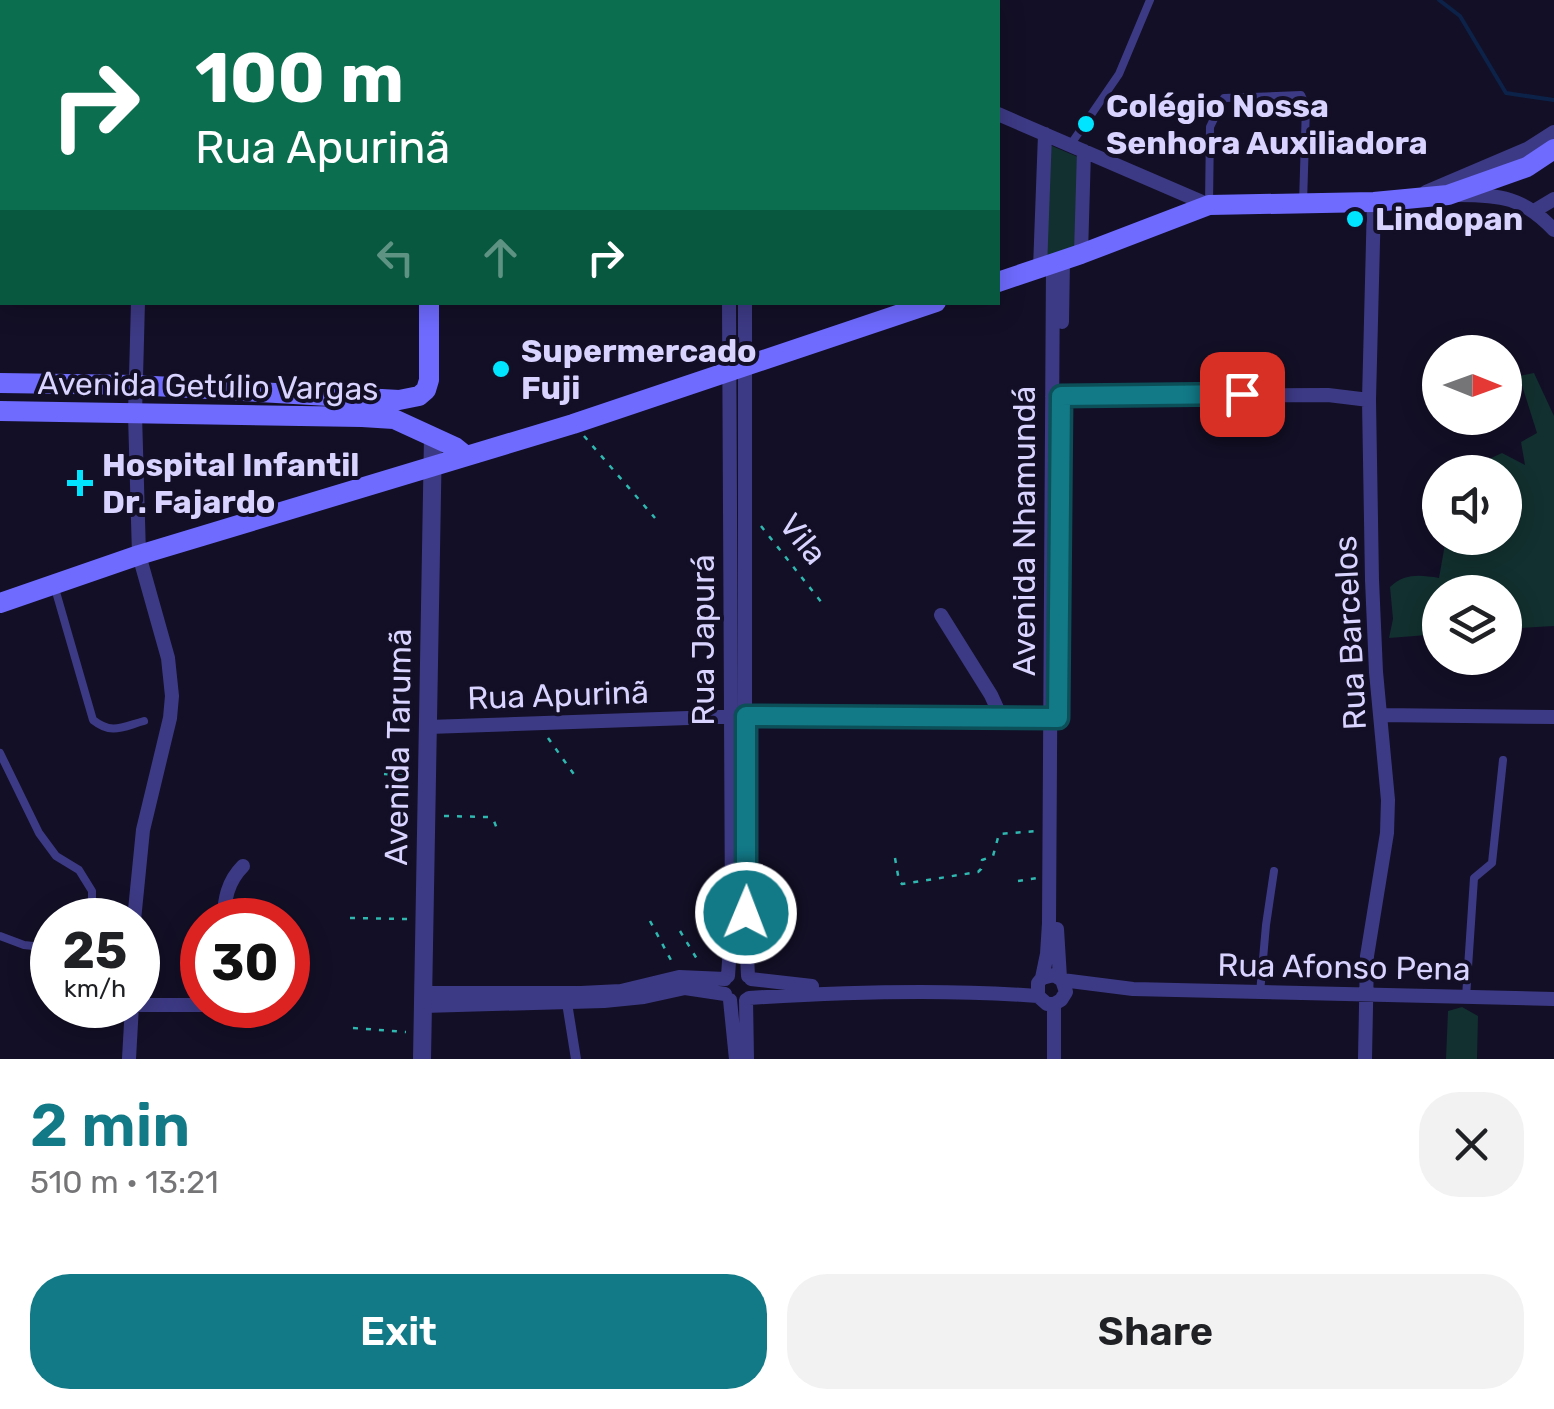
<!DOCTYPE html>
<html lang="en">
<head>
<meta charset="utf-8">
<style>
	:root { --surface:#fff; --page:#f2f2f2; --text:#202124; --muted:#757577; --accent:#127987 }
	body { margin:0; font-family:Rubik,sans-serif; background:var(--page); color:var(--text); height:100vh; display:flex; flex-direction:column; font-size:38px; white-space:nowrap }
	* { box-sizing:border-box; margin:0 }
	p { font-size:32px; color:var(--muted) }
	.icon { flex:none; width:55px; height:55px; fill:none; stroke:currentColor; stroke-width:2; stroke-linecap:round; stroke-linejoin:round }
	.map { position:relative; height:1059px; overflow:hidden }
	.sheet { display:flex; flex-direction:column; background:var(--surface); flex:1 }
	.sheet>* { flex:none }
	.hud { position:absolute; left:0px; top:0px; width:1000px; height:305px; box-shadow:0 5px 25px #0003; background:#0b6e4f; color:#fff; overflow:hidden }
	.needle { width:65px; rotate:91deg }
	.controls { position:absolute; left:1422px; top:335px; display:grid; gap:20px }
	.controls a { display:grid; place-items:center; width:100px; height:100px; border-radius:50%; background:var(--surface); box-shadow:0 5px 25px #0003; font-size:50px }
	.speed { position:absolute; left:30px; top:898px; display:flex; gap:20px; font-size:50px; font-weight:700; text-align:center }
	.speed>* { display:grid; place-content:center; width:130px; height:130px; border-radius:50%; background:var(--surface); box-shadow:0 5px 25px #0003; line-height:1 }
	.speed small { font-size:25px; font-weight:400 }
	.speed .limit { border:15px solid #d22; background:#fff; color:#111 }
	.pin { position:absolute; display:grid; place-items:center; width:85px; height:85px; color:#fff; margin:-42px; border-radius:20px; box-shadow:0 5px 15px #0006 }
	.me { position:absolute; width:110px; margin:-55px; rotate:1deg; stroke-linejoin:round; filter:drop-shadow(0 0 8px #0008) }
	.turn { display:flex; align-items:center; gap:35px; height:210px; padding:0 30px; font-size:45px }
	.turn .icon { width:130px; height:130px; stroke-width:2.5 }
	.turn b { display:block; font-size:70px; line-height:85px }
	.lanes { display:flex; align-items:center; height:95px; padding:0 30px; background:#0003; justify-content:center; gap:50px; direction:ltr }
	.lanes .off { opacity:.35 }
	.round { display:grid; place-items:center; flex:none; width:105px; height:105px; border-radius:40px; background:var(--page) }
	.head { display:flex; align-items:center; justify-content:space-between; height:170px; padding:0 30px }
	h1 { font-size:60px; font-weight:600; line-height:75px; color:var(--accent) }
	.button { display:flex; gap:20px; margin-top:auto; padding:20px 30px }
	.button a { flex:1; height:115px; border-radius:40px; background:var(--accent); color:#fff; font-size:40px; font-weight:600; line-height:115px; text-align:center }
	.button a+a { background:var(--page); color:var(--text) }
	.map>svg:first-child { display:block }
	.green { fill:#12302f }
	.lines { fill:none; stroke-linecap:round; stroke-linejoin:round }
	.stream { stroke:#0c2248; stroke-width:4 }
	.path { stroke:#2fb8b0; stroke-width:2.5; stroke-dasharray:5 8; stroke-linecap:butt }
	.service { stroke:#3d3a85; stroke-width:8 }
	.pedestrian { stroke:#3d3a85; stroke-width:10 }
	.minor { stroke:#3d3a85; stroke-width:14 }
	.tertiary { stroke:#3d3a85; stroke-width:18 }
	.secondary { stroke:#6f6bff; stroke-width:20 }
	.route-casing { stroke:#0c4f58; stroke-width:25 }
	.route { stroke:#127987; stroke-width:18 }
	.poi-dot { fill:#00e5ff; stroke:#130f26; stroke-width:4 }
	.labels { text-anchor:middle; stroke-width:8; stroke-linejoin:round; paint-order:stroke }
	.poi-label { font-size:32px; font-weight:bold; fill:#d9d4ff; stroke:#130f26; text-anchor:start }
	.street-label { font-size:32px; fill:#d9d4ff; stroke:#130f26 }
</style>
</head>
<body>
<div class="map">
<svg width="1554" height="1059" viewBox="0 0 1554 1059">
	<rect width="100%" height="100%" fill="#130f26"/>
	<path class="green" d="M1045,143L1078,157V251L1044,262Z
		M1534,373L1554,416V626L1505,629V592H1440V634L1389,638L1393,619L1390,587C1405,573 1420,575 1439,578L1446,538H1505V472H1489L1487,460L1502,453L1525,465L1521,442L1537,433L1519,376Z
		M1462,1007L1478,1016L1477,1059H1446L1448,1011Z"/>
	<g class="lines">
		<path class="stream" d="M1439,0L1460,16L1506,93L1554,100"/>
		<path class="path" d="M9,2V0
			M584,436L655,518
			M761,526L822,603
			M548,738L578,780
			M384,774L411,776
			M444,816L488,817L494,821L497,829
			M895,858L899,881L902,884L978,872L981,869L982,860L993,856L999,834L1038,831
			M1018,881L1037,878
			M350,918L409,919
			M650,921L672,962
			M680,931L700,964
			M74,1009L116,1013
			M353,1028L406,1032"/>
		<path class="service" d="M900,2L901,0
			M1071,144L1119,74L1150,0
			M1209,204L1210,127L1224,98L1301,95L1306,106L1303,203
			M54,585L93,720C112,735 122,727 144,721
			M0,753L39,833L56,856L79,870L92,891V920
			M0,936L24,945L52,948
			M1260,993L1266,925L1274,871
			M1466,997L1474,878L1492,863L1503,760"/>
		<path class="pedestrian" d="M567,1003L576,1059"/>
		<path class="minor" d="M446,0V2
			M750,0V2
			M61,2V0
			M145,2V0
			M287,2L288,0
			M721,2L722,0
			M998,114L1209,205
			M1426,192L1529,148L1554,132
			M1458,195C1501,195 1523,197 1554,230
			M1534,211L1554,199
			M1081,254L1084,151
			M1040,268L1045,134
			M745,302V913L748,976
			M1062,322L1063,260
			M1052,396L1328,395L1369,400
			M941,615L991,695L1001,717
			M1380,715L1554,717
			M428,727L746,716L1057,717
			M134,920L143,830L170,718L172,696L168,658L139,555L135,414L138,302
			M223,920C225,899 227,882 243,866
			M1057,929L1060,978
			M728,976L732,918L729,302
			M1042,978L1054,975L1062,980L1066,992L1061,1000L1054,1004H1047L1038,996V983L1042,978L1047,954L1049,923L1053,264
			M751,979L812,986
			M1062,980L1133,989L1554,999
			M423,993H581L621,991L679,977L725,979
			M749,998C844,992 942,989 1038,996
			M730,1000L736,1059
			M746,1000L747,1059
			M423,1006L604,1001L644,997L685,988L725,994
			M129,1059L132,1005H202
			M1054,1059V1004
			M1365,1059L1367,956L1387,833L1388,800L1376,672L1372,580L1369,400L1374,202"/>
		<path class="tertiary" d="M320,0L349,2
			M422,1059L433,437"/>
		<path class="secondary" d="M429,2V0
			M998,282L1081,254L1209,205L1374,202L1448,195L1527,167L1554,149
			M0,383L136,385L399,400L419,396L426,390L429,380V302
			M0,411L362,417L394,419L455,447L465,455
			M0,603L139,555L573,424L936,302"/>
	</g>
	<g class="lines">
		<g class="route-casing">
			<path id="route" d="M746,913V716L1058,718L1061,396L1242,394"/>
		</g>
		<use href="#route" class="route"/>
	</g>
	<g class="poi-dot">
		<circle cx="1086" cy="124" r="10"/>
		<circle cx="1355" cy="219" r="10"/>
		<circle cx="501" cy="369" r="10"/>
		<path d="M75 468h10v10h10v10h-10v10h-10v-10h-10v-10h10z"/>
	</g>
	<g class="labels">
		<g class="poi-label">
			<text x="1106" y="117">Colégio Nossa<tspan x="1106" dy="37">Senhora Auxiliadora</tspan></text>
			<text x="1375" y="230">Lindopan</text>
			<text x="521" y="362">Supermercado<tspan x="521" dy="37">Fuji</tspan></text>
			<text x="102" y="476">Hospital Infantil<tspan x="102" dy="37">Dr. Fajardo</tspan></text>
		</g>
		<g class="street-label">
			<text transform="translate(208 386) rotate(1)" y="11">Avenida Getúlio Vargas</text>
			<text transform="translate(1024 531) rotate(-90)" y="11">Avenida Nhamundá</text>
			<text transform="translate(803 539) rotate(51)" y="11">Vila</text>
			<text transform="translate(1350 633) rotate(-93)" y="11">Rua Barcelos</text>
			<text transform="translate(703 640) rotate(-90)" y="11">Rua Japurá</text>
			<text transform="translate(558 695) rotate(-2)" y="11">Rua Apurinã</text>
			<text transform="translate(398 747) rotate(-89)" y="11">Avenida Tarumã</text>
			<text transform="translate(1344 967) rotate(1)" y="11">Rua Afonso Pena</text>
		</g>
	</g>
</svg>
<div class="controls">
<a><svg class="needle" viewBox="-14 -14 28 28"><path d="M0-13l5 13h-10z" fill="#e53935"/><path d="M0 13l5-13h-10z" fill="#757577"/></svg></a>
<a><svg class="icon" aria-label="sound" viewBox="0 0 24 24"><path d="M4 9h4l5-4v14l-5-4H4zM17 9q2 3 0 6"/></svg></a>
<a><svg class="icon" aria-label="layers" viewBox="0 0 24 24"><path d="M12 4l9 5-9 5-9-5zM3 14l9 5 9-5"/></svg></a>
</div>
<div class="speed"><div>25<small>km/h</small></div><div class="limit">30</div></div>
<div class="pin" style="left:1242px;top:394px;background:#d93025"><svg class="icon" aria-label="arrive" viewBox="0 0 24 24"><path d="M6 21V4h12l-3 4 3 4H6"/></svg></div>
<svg class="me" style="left:746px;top:913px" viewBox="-20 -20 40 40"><circle r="17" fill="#127987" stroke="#fff" stroke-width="3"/><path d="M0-11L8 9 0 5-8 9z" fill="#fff"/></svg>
<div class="hud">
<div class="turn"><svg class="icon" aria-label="right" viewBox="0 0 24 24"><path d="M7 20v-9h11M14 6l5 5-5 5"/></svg><div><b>100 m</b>Rua Apurinã</div></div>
<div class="lanes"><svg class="icon off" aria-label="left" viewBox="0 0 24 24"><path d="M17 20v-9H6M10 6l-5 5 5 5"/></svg><svg class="icon off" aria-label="ahead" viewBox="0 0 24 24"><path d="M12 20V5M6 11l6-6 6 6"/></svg><svg class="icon" aria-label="right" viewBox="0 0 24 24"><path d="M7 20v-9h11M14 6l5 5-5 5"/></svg></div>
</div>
</div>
<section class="sheet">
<div class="head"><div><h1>2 min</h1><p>510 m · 13:21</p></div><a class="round"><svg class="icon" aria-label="close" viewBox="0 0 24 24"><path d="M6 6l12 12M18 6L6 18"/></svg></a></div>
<div class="button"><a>Exit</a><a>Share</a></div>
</section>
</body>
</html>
